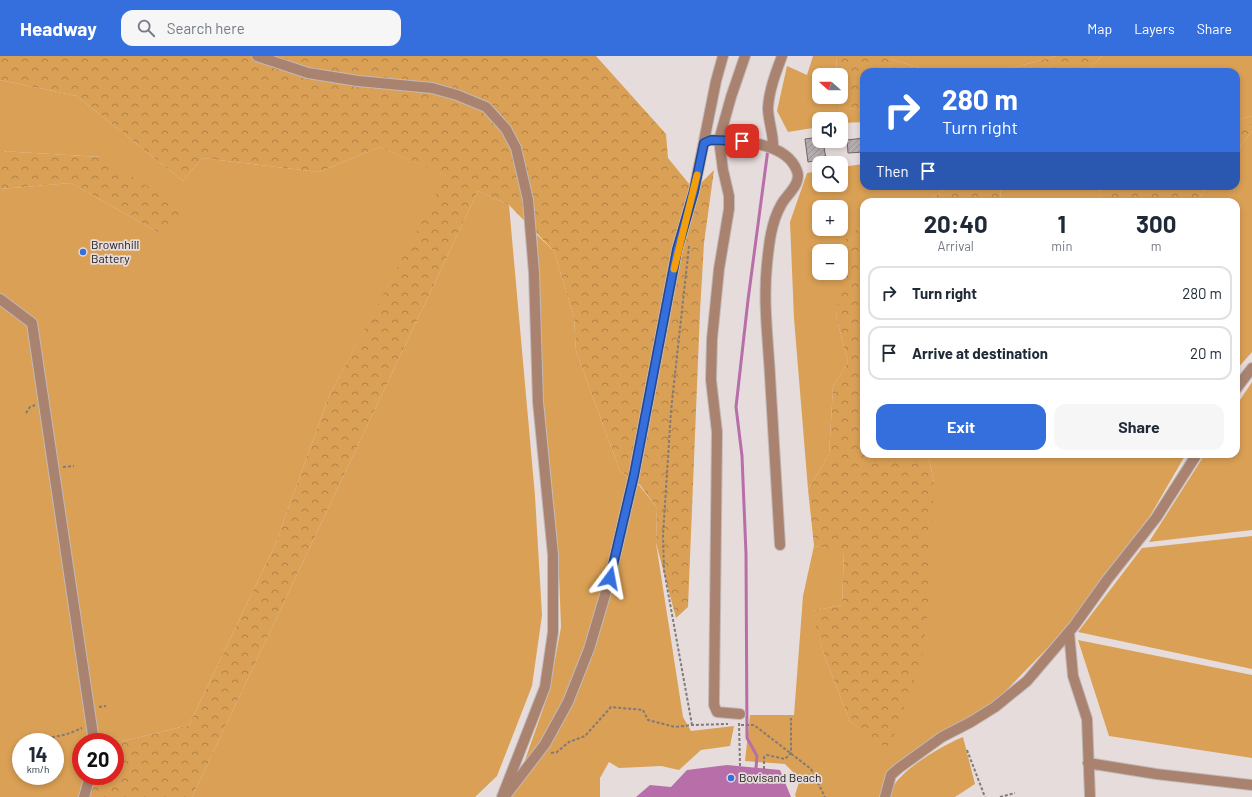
<!DOCTYPE html>
<html lang="en">
<head>
<meta charset="utf-8">
<style>
	:root { --surface:#fff; --page:#f6f6f7; --text:#1f2937; --muted:#747a83; --line:#e0e1e3; --accent:#356fdd }
	body { margin:0; font-family:Barlow,sans-serif; background:var(--page); color:var(--text); height:100vh; display:flex; flex-direction:column; font-size:15px; white-space:nowrap }
	* { box-sizing:border-box; margin:0 }
	p { font-size:13px; color:var(--muted) }
	.icon { flex:none; width:22px; height:22px; fill:none; stroke:currentColor; stroke-width:2; stroke-linecap:round; stroke-linejoin:round }
	.map { position:relative; flex:1; overflow:hidden }
	.panel { position:absolute; left:860px; top:142px; width:380px; height:260px; display:flex; flex-direction:column; background:var(--surface); border-radius:12px; box-shadow:0 2px 6px #0003 }
	.panel>* { flex:none }
	.guide { position:absolute; left:860px; top:12px; width:380px; height:122px; border-radius:12px; box-shadow:0 2px 6px #0003; background:#356fdd; color:#fff; overflow:hidden }
	.needle { width:26px; rotate:291deg }
	.controls { position:absolute; left:812px; top:12px; display:grid; gap:8px }
	.controls a { display:grid; place-items:center; width:36px; height:36px; border-radius:8px; background:var(--surface); box-shadow:0 2px 6px #0003; font-size:20px }
	.speed { position:absolute; left:12px; top:677px; display:flex; gap:8px; font-size:20px; font-weight:700; text-align:center }
	.speed>* { display:grid; place-content:center; width:52px; height:52px; border-radius:50%; background:var(--surface); box-shadow:0 2px 6px #0003; line-height:1 }
	.speed small { font-size:10px; font-weight:400 }
	.speed .limit { border:6px solid #d22; background:#fff; color:#111 }
	.pin { position:absolute; display:grid; place-items:center; width:34px; height:34px; color:#fff; margin:-17px; border-radius:8px; box-shadow:0 2px 6px #0006 }
	.me { position:absolute; width:44px; margin:-22px; rotate:13deg; stroke-linejoin:round; filter:drop-shadow(0 0 3px #0008) }
	.turn { display:flex; align-items:center; gap:14px; height:84px; padding:0 16px; font-size:18px }
	.turn .icon { width:52px; height:52px; stroke-width:2.5 }
	.turn b { display:block; font-size:28px; line-height:34px }
	.then { display:flex; align-items:center; height:38px; padding:0 16px; background:#0003; gap:8px; font-size:15px }
	.eta { display:flex; justify-content:space-evenly; align-items:center; height:68px; text-align:center }
	.eta b { font-size:24px; font-weight:700; line-height:28px }
	.primary-button { display:flex; gap:8px; margin-top:auto; padding:8px 16px }
	.primary-button a { flex:1; height:46px; border-radius:12px; background:var(--accent); color:#fff; font-size:16px; font-weight:700; line-height:46px; text-align:center }
	.primary-button a+a { background:var(--page); color:var(--text) }
	ul { padding:0; list-style:none }
	li { display:flex; align-items:center; gap:12px; height:54px; margin:0 8px 6px; padding:0 8px; border:2px solid var(--line); border-radius:12px }
	li div { flex:1 }
	li b { display:block; font-size:15px }
	li em { font-style:normal }
	header { display:flex; align-items:center; gap:24px; box-sizing:border-box; height:56px; padding:0 20px; background:var(--accent); color:#fff }
	header strong { font-size:19px }
	nav { display:flex; gap:22px; margin-inline-start:auto; font-size:14px }
	.search { width:280px; height:36px; background:var(--page); display:flex; align-items:center; gap:10px; box-sizing:border-box; padding:0 14px; border-radius:12px; color:var(--muted); font-size:15px }
	.map>svg:first-child { display:block }
	.green { fill:#daa055; fill-rule:evenodd }
	.forest { fill:url(#forest-crowns) }
	.water { fill:#b86ea9 }
	.lines { fill:none; stroke-linecap:round; stroke-linejoin:round }
	.stream { stroke:#b86ea9; stroke-width:3 }
	.building { fill:url(#building-hatch); stroke:#6d6567 }
	.minor-casing { stroke:#c2b9b8; stroke-width:12 }
	.path { stroke:#807a79; stroke-width:2; stroke-dasharray:3 2; stroke-linecap:butt }
	.minor { stroke:#a98370; stroke-width:10 }
	.route-casing { stroke:#224890; stroke-width:10 }
	.route { stroke:#356fdd; stroke-width:7 }
	.slow { stroke:#f59e0b; stroke-width:7 }
	.poi-dot { fill:#356fdd; stroke:#e6dcdb; stroke-width:1.5 }
	.labels { text-anchor:middle; stroke-width:3.5; stroke-linejoin:round; paint-order:stroke }
	.poi-label { font-size:12px; fill:#1d1919; stroke:#e6dcdb; text-anchor:start }
</style>
</head>
<body>
<header>
<strong>Headway</strong>
<div class="search"><svg class="icon" aria-label="search" viewBox="0 0 24 24"><circle cx="10" cy="10" r="6"/><path d="M15 15l6 6"/></svg>Search here</div>
<nav><a>Map</a><a>Layers</a><a>Share</a></nav>
</header>
<div class="map">
<svg width="1252" height="741" viewBox="0 0 1252 741">
	<defs>
		<pattern id="forest-crowns" width="20" height="18" patternUnits="userSpaceOnUse"><rect width="20" height="18" fill="#daa055"/><path d="M2 6a3 3 0 1 1 6 0M12 15a3 3 0 1 1 6 0" fill="none" stroke="#b08246"/></pattern>
		<pattern id="building-hatch" width="6" height="6" patternUnits="userSpaceOnUse"><rect width="6" height="6" fill="#b7aeb0"/><path d="M-1 1l2-2M0 6l6-6M5 7l2-2" fill="none" stroke="#9d9597"/></pattern>
	</defs>
	<rect width="100%" height="100%" fill="#e6dcdb"/>
	<path class="green" d="M813,0H836L837,19H819V41H837L838,49L864,56V66L841,67V63H819V71L788,76L777,55L787,10L807,19Z
		M891,0H1056L998,16H932L891,3Z
		M1102,0H1252V60L1236,64V16H1087Z
		M0,24L77,40L183,125L202,102L319,116L380,91L447,120L329,340L275,489L189,669L124,685L93,677L94,686H81V720H90L84,741H0V133L71,127L159,177L102,101L0,95ZM21,686H55V720H21Z
		M1252,75V296L1236,314V146H1196L1208,130H1236V95Z
		M864,108V130H948L928,146H864V173L856,174L836,260L848,306L833,331L829,399L808,433L794,262L790,166L807,117L819,115V129H841V111ZM819,151H841V173H819ZM819,195H841V217H819Z
		M1000,130H1101L1099,146H1001Z
		M478,135L509,149L535,440L542,559L532,630L497,720L475,741H192Z
		M537,179L554,195L574,261L576,295L620,415L639,429L657,452L656,487L683,661L691,675L734,670L730,690L701,694L679,714L661,710L619,712L609,706L600,722V741H512L549,636L561,571L558,493L543,340Z
		M1252,326V474L1149,486L1205,398H1236V350Z
		M928,398H1186L1150,460L1064,575L991,650L898,708L883,741H796L795,739L800,723L785,708L745,705L750,659H794L803,540L814,490L844,494L842,549L813,555L822,593L850,666L889,693L934,427Z
		M1252,480V613L1078,576L1142,492Z
		M1078,584L1252,619V702L1109,680Z
		M963,681L975,728L955,741H890C889,719 945,688 963,681Z"/>
	<path class="forest" d="M0,0H596L666,78L668,102L694,134L714,114L704,187L700,256L688,551L676,562L656,487L657,452L640,429L620,415L576,295L574,261L554,195L509,149L478,135L192,741H84L90,720H115V686H94L93,677L124,685L189,669L275,489L329,340L446,120L380,91L319,116L202,102L183,125L77,40L0,24Z
		M836,0H891V3L932,16H864V56L837,49V41H841V19H837Z
		M1056,0H1102L1087,16H998Z
		M1252,60V75L1236,95V64Z
		M0,95L102,101L184,154L159,177L71,127L0,133Z
		M948,130H1000L1001,146H928Z
		M1101,130H1208L1196,146H1099Z
		M864,173V398H928L934,427L928,552L922,601L889,694L850,666L822,593L812,555L842,549L844,495L814,490L808,433L829,399L833,331L848,306L836,260L846,181L856,174Z"/>
	<path class="water" d="M727,709L780,714L791,741H636L650,729L671,731L687,714Z"/>
	<g class="lines">
		<path class="stream" d="M756,712L757,700L747,682L746,498L742,400L736,351L748,244L768,93"/>
	</g>
	<path class="building" d="M819,81V85H823L826,103L808,106L805,83Z
		M864,82V96L848,97L847,84Z"/>
	<g class="lines">
		<g class="minor-casing">
			<path id="minor" d="M257,0L308,17L358,25L432,32L457,39L486,51L506,73L516,92L528,144L534,217L538,346L553,499V576L545,631L502,741
				M713,84C739,84 787,86 797,115C802,128 786,139 781,149C771,167 769,188 767,208C763,245 768,283 770,320C773,376 777,433 780,489
				M773,92C774,79 768,65 768,52C769,34 776,16 782,0
				M0,243L32,267L94,686
				M1236,333L1252,312
				M1069,576L1073,620L1087,663L1090,741
				M740,658L717,656L714,649L717,376L711,324L712,283L719,213L729,153V140L723,114L719,84L731,41L745,0
				M1088,707L1156,718L1252,729
				M506,739L545,688L568,646L589,593L610,522L634,419L677,194L694,135L716,25L723,0
				M84,741L90,720
				M885,741L891,719L899,712L942,681L971,666L995,651L1027,625L1074,570L1107,524L1156,462L1197,398"/>
		</g>
		<path class="path" d="M689,190L671,355L663,479L664,514L692,669
			M26,357L30,351L35,349
			M63,411L74,410
			M99,651L106,650
			M739,667L740,710
			M741,669H754L811,713L825,741
			M32,681C47,684 68,679 82,672
			M967,694L985,741
			M551,697L557,696L569,686L585,680L611,651L643,654L648,664L675,671L692,669L728,668
			M764,713V701L767,699L785,703L791,697V662
			M1000,741L1015,737"/>
		<use href="#minor" class="minor"/>
	</g>
	<g class="lines">
		<g class="route-casing">
			<path id="route" d="M610,522L634,419L677,194L694,135L704,87L711,84L742,85"/>
		</g>
		<use href="#route" class="route"/>
		<path class="slow" d="M674,213L697,119"/>
	</g>
	<g class="poi-dot">
		<circle cx="83" cy="196" r="4"/>
		<circle cx="731" cy="722" r="4"/>
	</g>
	<g class="labels">
		<g class="poi-label">
			<text x="91" y="193">Brownhill<tspan x="91" dy="14">Battery</tspan></text>
			<text x="739" y="726">Bovisand Beach</text>
		</g>
	</g>
</svg>
<div class="controls">
<a><svg class="needle" viewBox="-14 -14 28 28"><path d="M0-13l5 13h-10z" fill="#e53935"/><path d="M0 13l5-13h-10z" fill="#747a83"/></svg></a>
<a><svg class="icon" aria-label="sound" viewBox="0 0 24 24"><path d="M4 9h4l5-4v14l-5-4H4zM17 9q2 3 0 6"/></svg></a>
<a><svg class="icon" aria-label="search" viewBox="0 0 24 24"><circle cx="10" cy="10" r="6"/><path d="M15 15l6 6"/></svg></a>
<a>+</a>
<a>−</a>
</div>
<div class="speed"><div>14<small>km/h</small></div><div class="limit">20</div></div>
<div class="pin" style="left:742px;top:85px;background:#d93025"><svg class="icon" aria-label="arrive" viewBox="0 0 24 24"><path d="M6 21V4h12l-3 4 3 4H6"/></svg></div>
<svg class="me" style="left:610px;top:522px" viewBox="-20 -20 40 40"><path d="M0-17L14 15 0 8-14 15z" fill="#356fdd" stroke="#fff" stroke-width="4"/></svg>
<div class="guide">
<div class="turn"><svg class="icon" aria-label="right" viewBox="0 0 24 24"><path d="M7 20v-9h11M14 6l5 5-5 5"/></svg><div><b>280 m</b>Turn right</div></div>
<div class="then">Then<svg class="icon" aria-label="arrive" viewBox="0 0 24 24"><path d="M6 21V4h12l-3 4 3 4H6"/></svg></div>
</div>
<section class="panel">
<div class="eta">
<div><b>20:40</b><p>Arrival</p></div>
<div><b>1</b><p>min</p></div>
<div><b>300</b><p>m</p></div>
</div>
<ul>
<li><svg class="icon" aria-label="right" viewBox="0 0 24 24"><path d="M7 20v-9h11M14 6l5 5-5 5"/></svg><div><b>Turn right</b></div><em>280 m</em></li>
<li><svg class="icon" aria-label="arrive" viewBox="0 0 24 24"><path d="M6 21V4h12l-3 4 3 4H6"/></svg><div><b>Arrive at destination</b></div><em>20 m</em></li>
</ul>
<div class="primary-button"><a>Exit</a><a>Share</a></div>
</section>
</div>
</body>
</html>
